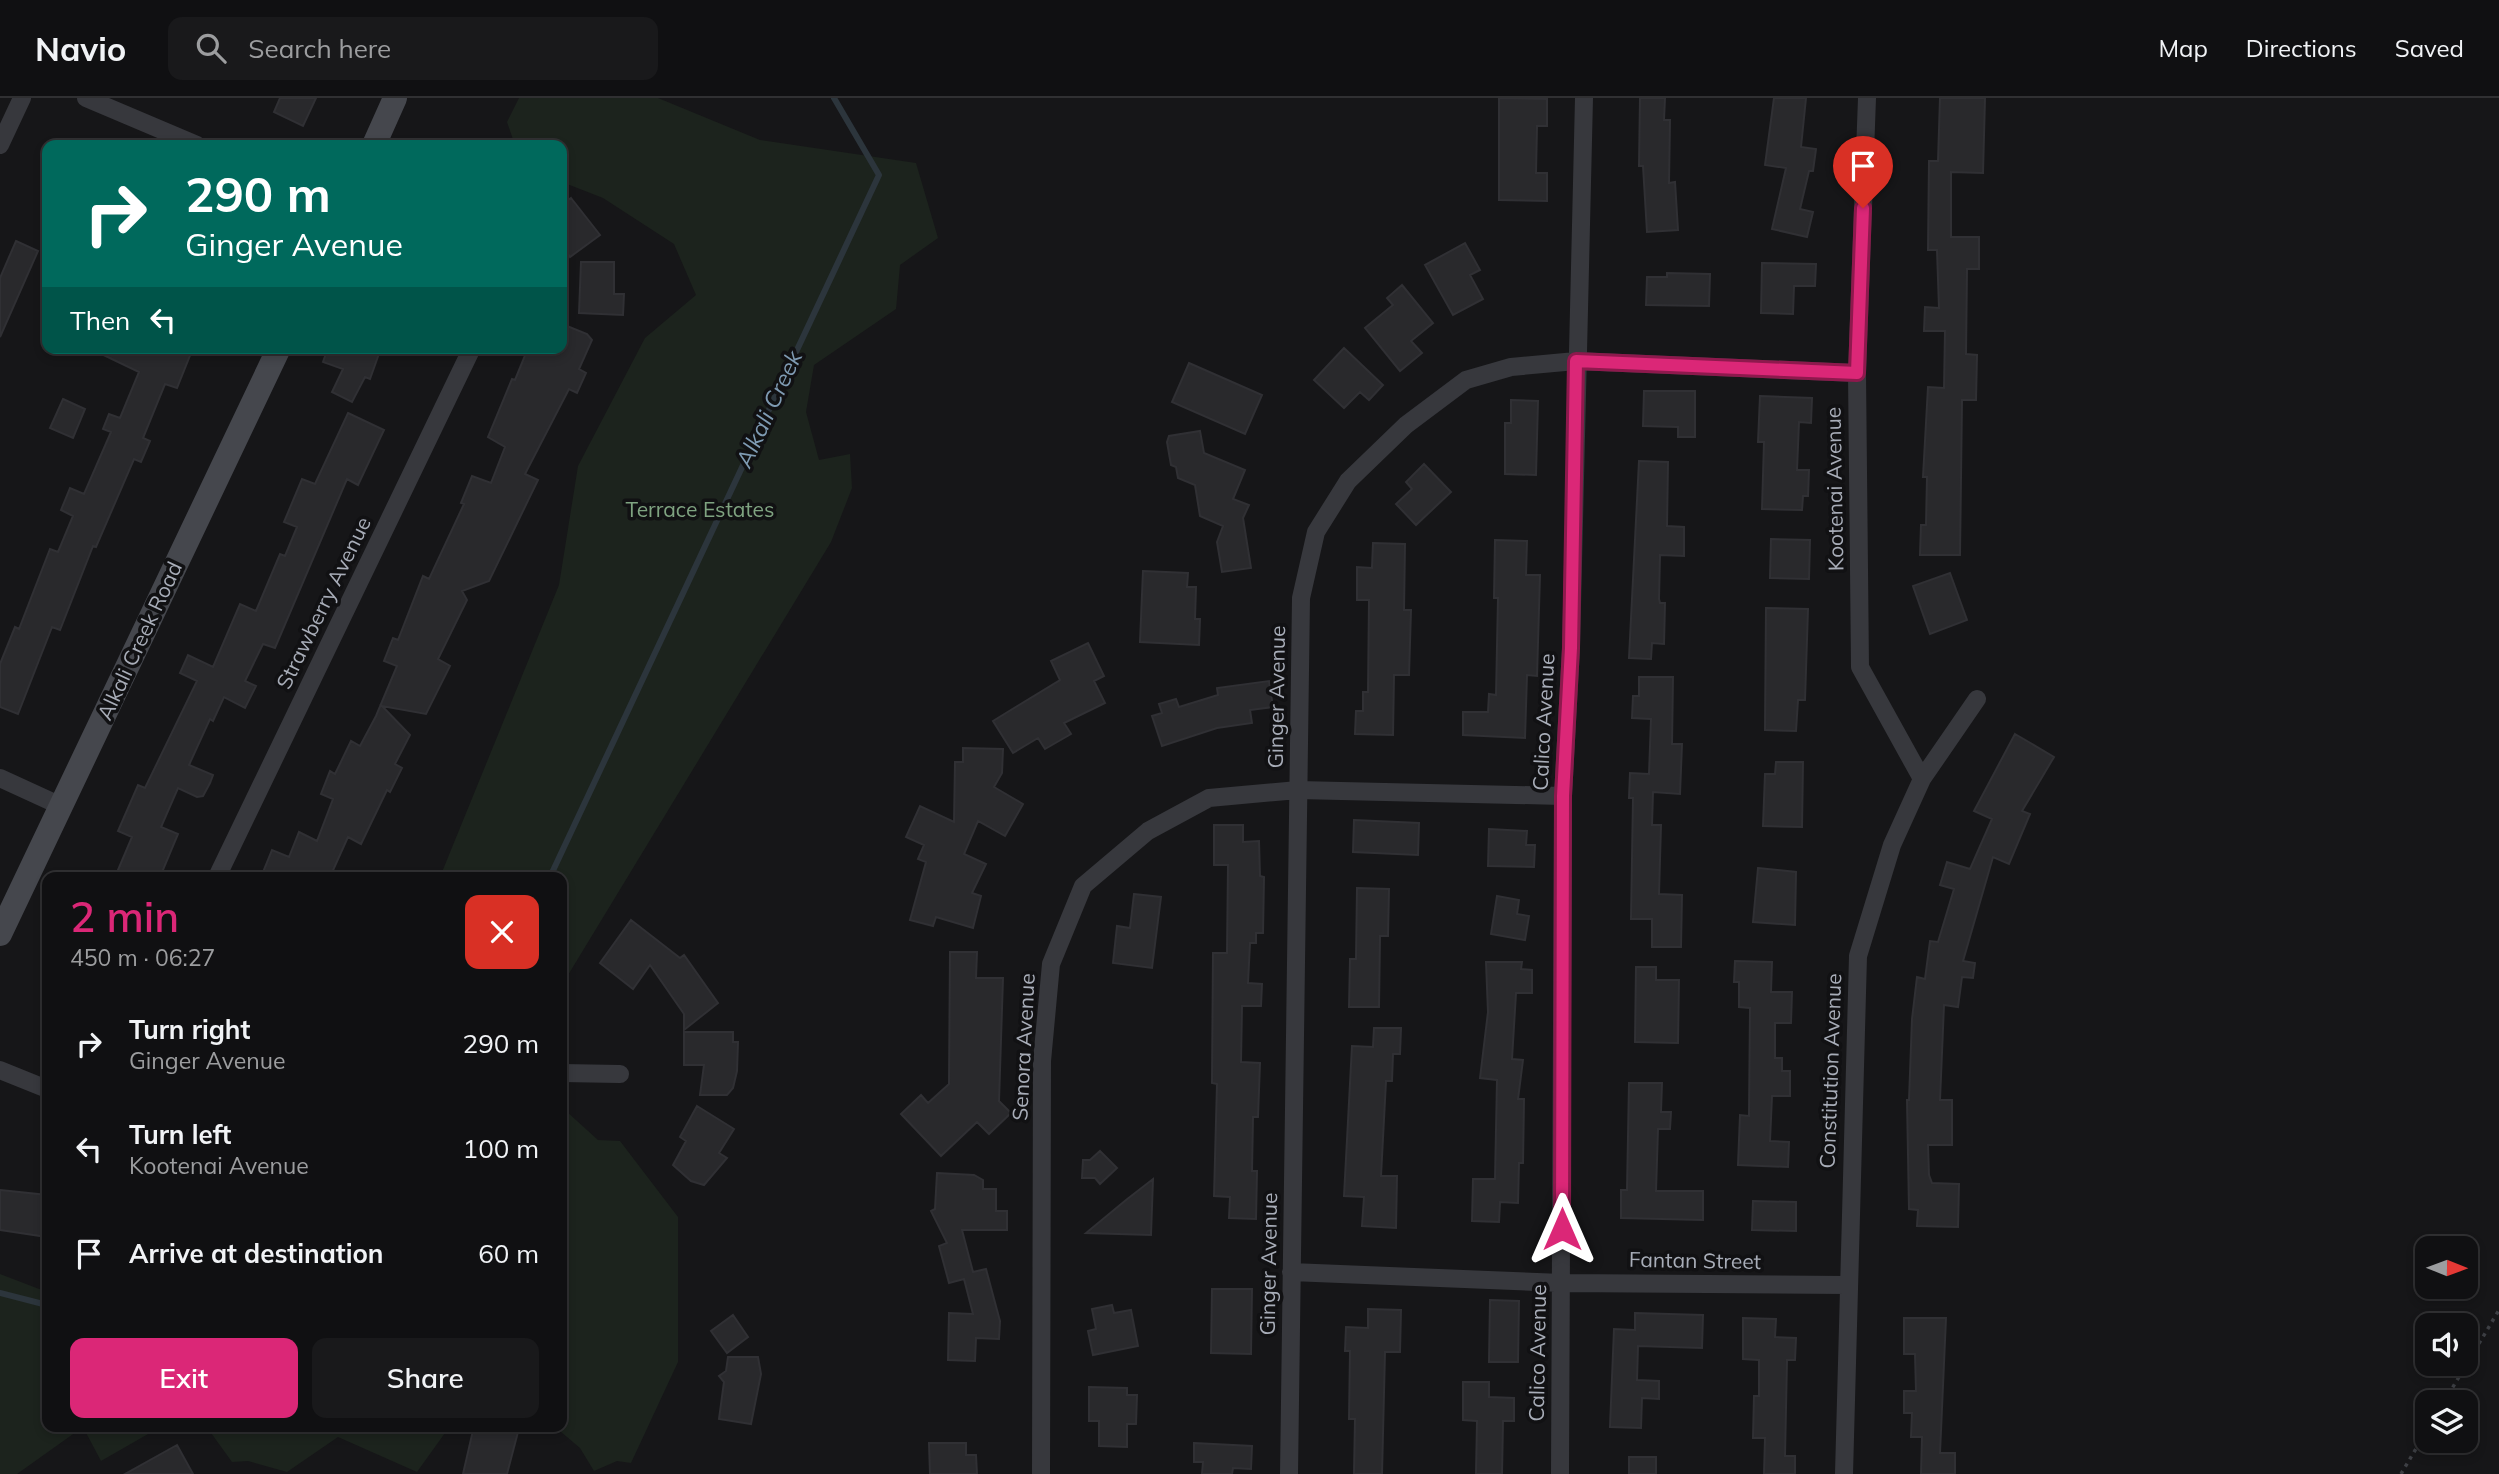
<!DOCTYPE html>
<html lang="en">
<head>
<meta charset="utf-8">
<style>
	:root { --surface:#101012; --page:#19191b; --text:#f1f3f6; --muted:#9c9d9f; --line:#303032; --accent:#db2777 }
	body { margin:0; font-family:Mulish,sans-serif; background:var(--page); color:var(--text); height:100vh; display:flex; flex-direction:column; font-size:26px; white-space:nowrap }
	* { box-sizing:border-box; margin:0 }
	p { font-size:23px; color:var(--muted) }
	.icon { flex:none; width:38px; height:38px; fill:none; stroke:currentColor; stroke-width:2; stroke-linecap:round; stroke-linejoin:round }
	.map { position:relative; flex:1; overflow:hidden }
	.details { position:absolute; left:42px; top:774px; width:525px; height:560px; display:flex; flex-direction:column; background:var(--surface); border-radius:14px; box-shadow:0 4px 10px #0003,0 0 0 2px var(--line) }
	.details>* { flex:none }
	.top-card { position:absolute; left:42px; top:42px; width:525px; height:214px; border-radius:14px; box-shadow:0 4px 10px #0003,0 0 0 2px var(--line); background:#00695c; color:#fff; overflow:hidden }
	.needle { width:46px; rotate:91deg }
	.controls { position:absolute; left:2415px; top:1138px; display:grid; gap:14px }
	.controls a { display:grid; place-items:center; width:63px; height:63px; border-radius:14px; background:var(--surface); box-shadow:0 4px 10px #0003,0 0 0 2px var(--line); font-size:35px }
	.pin { position:absolute; display:grid; place-items:center; width:60px; height:60px; color:#fff; margin:-72px -30px; border-radius:50% 50% 50% 0; rotate:-45deg; box-shadow:0 0 7px #0007 }
	.pin .icon { rotate:45deg }
	.me { position:absolute; width:77px; margin:-38px; rotate:0deg; stroke-linejoin:round; filter:drop-shadow(0 0 5px #0008) }
	.turn { display:flex; align-items:center; gap:24px; height:147px; padding:0 28px; font-size:32px }
	.turn .icon { width:91px; height:91px; stroke-width:2.5 }
	.turn b { display:block; font-size:49px; line-height:60px }
	.then { display:flex; align-items:center; height:66px; padding:0 28px; background:#0003; gap:14px; font-size:26px }
	.round { display:grid; place-items:center; flex:none; width:74px; height:74px; border-radius:14px; background:var(--page) }
	.headline { display:flex; align-items:center; justify-content:space-between; height:119px; padding:0 28px }
	h1 { font-size:42px; font-weight:600; line-height:52px; color:var(--accent) }
	.primary-button { display:flex; gap:14px; margin-top:auto; padding:14px 28px }
	.primary-button a { flex:1; height:80px; border-radius:14px; background:var(--accent); color:#fff; font-size:28px; font-weight:600; line-height:80px; text-align:center }
	.primary-button a+a { background:var(--page); color:var(--text) }
	ul { padding:0; list-style:none }
	li { display:flex; align-items:center; gap:21px; height:105px; padding:0 28px }
	li div { flex:1 }
	li b { display:block; font-size:26px }
	li em { font-style:normal }
	header { display:flex; align-items:center; gap:42px; box-sizing:border-box; height:98px; padding:0 35px; background:var(--surface); border-bottom:2px solid var(--line) }
	header strong { font-size:33px }
	nav { display:flex; gap:38px; margin-inline-start:auto; font-size:24px }
	.search { width:490px; height:63px; background:var(--page); display:flex; align-items:center; gap:18px; box-sizing:border-box; padding:0 24px; border-radius:14px; color:var(--muted); font-size:26px }
	.map>svg:first-child { display:block }
	.green { fill:#1c231d }
	.lines { fill:none; stroke-linecap:round; stroke-linejoin:round }
	.stream { stroke:#2c353c; stroke-width:6 }
	.building { fill:#29292c; stroke:#303034; stroke-width:2 }
	.path { stroke:#3d3f44; stroke-width:3.5; stroke-dasharray:3.5 5; stroke-linecap:butt }
	.street { stroke:#37383d; stroke-width:18 }
	.secondary { stroke:#45474d; stroke-width:24 }
	.route-casing { stroke:#8e194d; stroke-width:18 }
	.route { stroke:#db2777; stroke-width:12 }
	.labels { text-anchor:middle; stroke-width:7; stroke-linejoin:round; paint-order:stroke }
	.street-label { font-size:21px; fill:#a8adb8; stroke:#111113 }
	.park-label { font-size:21px; fill:#7fa381; stroke:#111113 }
	.water-label { font-size:23px; font-style:italic; fill:#7f9bb3; stroke:#111113 }
</style>
</head>
<body>
<header>
<strong>Navio</strong>
<div class="search"><svg class="icon" aria-label="search" viewBox="0 0 24 24"><circle cx="10" cy="10" r="6"/><path d="M15 15l6 6"/></svg>Search here</div>
<nav><a>Map</a><a>Directions</a><a>Saved</a></nav>
</header>
<div class="map">
<svg width="2499" height="1376" viewBox="0 0 2499 1376">
	<rect width="100%" height="100%" fill="#161618"/>
	<path class="green" d="M519,0H658L760,42L916,65L938,140L900,167L896,211L814,267L806,314L819,362L850,356L852,390L831,444L562,887V779H440L559,487L578,368L645,240L696,197L674,146L603,100L562,84V47H515L507,24Z
		M562,1013H566L598,1042L620,1043L678,1119V1264L631,1365L617,1363L594,1373L580,1350L554,1328H562Z
		M0,1176L47,1194V1328H162L101,1363L83,1329L17,1376H0Z
		M206,1328H450L417,1374L338,1339L287,1374L248,1363L232,1364Z"/>
	<g class="lines">
		<path class="stream" d="M550,779L879,77L834,0
			M0,1195L47,1207"/>
	</g>
	<path class="building" d="M280,0H316L303,28L274,14Z
		M1499,0L1547,1V28H1537L1536,75H1547V103L1499,102Z
		M1640,0H1665L1664,22H1670L1669,85L1675,84L1678,132L1647,134L1643,68H1639Z
		M1774,0H1806L1801,49L1816,51L1813,73H1809L1800,111L1813,114L1807,139L1772,131L1786,70L1765,67Z
		M1940,0H1985L1983,75L1951,74V139H1979V171H1967L1966,256L1977,257L1976,302H1962L1960,457H1920L1921,427H1926L1927,379H1923L1928,289L1944,290L1945,233H1924L1925,209L1939,210L1937,152H1928L1929,63H1938Z
		M571,100L600,137L570,159L562,147V107Z
		M16,143L38,153L0,239V180Z
		M1465,145L1480,172L1470,177L1483,201L1453,217L1425,167Z
		M581,164H614V196H624L623,217L579,215Z
		M1762,165L1816,166L1815,188H1794L1793,216L1761,215Z
		M1667,175L1710,176L1709,208L1646,207L1647,179H1667Z
		M1402,187L1433,225L1411,243L1422,255L1400,273L1365,230L1393,207L1387,200Z
		M562,226L587,236L592,242L579,271L586,275L577,295L569,291L525,376L538,382L489,483L462,493L467,502L438,561L450,568L426,616L382,608L410,637L395,666L402,670L390,694L387,692L361,746L348,739L330,779H261L272,752L289,759L299,734L317,743L333,701L321,696L330,673L335,676L351,643L360,648L376,618L397,568L384,563L393,540L398,542L423,478L429,481L464,406L461,405L472,378L491,385L505,349L488,339L512,281L515,282L528,250H562Z
		M89,250H193L177,290L165,286L143,340L150,343L141,364L134,361L96,449L93,448L60,532L52,529L18,616L0,609V566L15,529L19,531L50,451L58,454L73,418L61,412L70,390L84,396L111,334L103,331L109,316L120,320L139,274Z
		M328,250H381L370,281L365,279L352,304L332,294L343,271L323,264Z
		M1344,250L1383,287L1369,302L1360,294L1344,310L1314,282Z
		M1189,265L1262,297L1245,336L1172,304Z
		M1644,293H1695V339H1678V329L1643,328Z
		M1760,298L1812,300L1811,325L1799,324L1797,372H1809L1808,398H1803L1802,412L1762,411L1764,344H1758Z
		M63,301L85,311L73,340L50,330Z
		M1511,302L1538,303L1536,377L1505,376V325H1511Z
		M348,315L384,332L358,387L347,381L275,550L263,546L245,583L256,588L245,610L224,599L213,623L210,621L189,667L213,677L210,685L203,698L197,699L178,690L161,729L178,736L160,779H115L132,739L118,733L138,687L145,690L197,583L180,575L188,557L213,569L240,506L256,513L280,456L285,458L297,429L284,424L302,381L315,386Z
		M1200,333L1204,355L1245,372L1233,401L1249,407L1243,420L1251,470L1222,474L1217,444L1223,428L1200,418L1195,387L1178,380L1176,369L1171,367L1167,344L1169,338Z
		M1639,363L1668,364L1667,428L1684,429V458L1660,457L1659,501L1660,505H1665L1664,546L1652,545L1651,561L1629,560Z
		M1424,366L1451,394L1416,427L1396,406L1412,391L1406,384Z
		M1771,441L1810,442L1809,481L1770,480Z
		M1495,442L1527,443L1526,477H1540L1537,578L1527,577L1525,640L1463,637V614H1488L1489,596L1496,597L1498,500H1494Z
		M1373,445L1405,446L1404,512H1411L1409,577H1394L1393,637L1355,636L1356,613H1363V594H1368L1369,502H1357V469L1372,470Z
		M1143,473L1188,475L1187,489H1196L1195,521H1200L1199,547L1140,544Z
		M1950,475L1967,522L1930,536L1913,488Z
		M1766,510L1808,511L1805,602H1798L1796,633L1765,632Z
		M1088,545L1104,578L1094,583L1105,605L1064,625L1071,636L1045,651L1038,640L1013,655L993,623L1060,582L1051,563Z
		M1639,579H1673L1672,646H1682L1680,696L1653,694L1652,727H1661L1659,796L1682,797L1681,849H1652V821H1631L1633,700H1629L1630,675L1649,676L1651,621L1632,620L1633,598H1639Z
		M1269,583L1273,609L1250,612L1252,625L1217,630L1162,648L1152,618L1162,615L1159,606L1176,601L1179,609L1218,597L1217,590Z
		M2015,636L2054,659L2022,713L2030,716L2009,766L1993,759L1963,863L1975,865L1973,880L1962,879L1958,909L1944,907L1940,1002H1952V1047H1928L1929,1077L1932,1085L1959,1086L1958,1129L1917,1128L1918,1112L1909,1111L1907,1002H1909L1912,921L1917,879L1925,881L1930,843L1938,844L1954,791L1940,787L1947,764L1970,771L1992,721L1974,713Z
		M963,650L1003,651L1002,675L994,689L1023,706L1005,738L978,723L964,756L986,766L972,795L981,798L973,830L936,819L933,828L910,822L926,764L918,761L924,747L906,739L920,708L954,724L955,664H963Z
		M1776,664H1803L1802,729L1763,728L1765,676H1775Z
		M1354,722L1419,725L1418,757L1353,754Z
		M1214,727H1243V744L1259,743L1260,778L1264,779L1263,835H1256V845H1250L1248,885L1262,886L1261,908H1242L1241,964L1260,965L1258,1019H1253L1252,1073H1257L1256,1121L1229,1120L1230,1099L1214,1098L1217,986L1212,985L1213,855H1227L1228,767H1214Z
		M1489,731L1527,733L1526,747H1535L1534,769L1488,768Z
		M1758,770L1796,774L1795,827L1753,824Z
		M1357,790L1389,791L1388,838H1380L1379,909H1349L1350,861H1356Z
		M1134,796L1161,799L1152,870L1113,865L1117,828L1130,830Z
		M1497,798L1519,802L1517,816L1529,818L1525,842L1491,836Z
		M631,822L680,860L684,857L718,905L684,932V916L650,867L633,891L600,865Z
		M950,854H977L976,880H1003L999,1003L1011,1015L989,1036L977,1024L941,1058L901,1016L921,997L928,1005L949,986Z
		M1735,863L1772,864L1771,894H1792L1791,925H1775V960H1782V973H1790V998H1772L1770,1043L1789,1044L1788,1069L1738,1067L1740,1017L1749,1018L1750,910L1739,909V884H1734Z
		M1486,864H1522L1521,871L1532,872V895H1516L1512,961L1523,962L1518,1001H1524L1523,1065H1519L1518,1105L1500,1104L1499,1124L1472,1123L1473,1081H1495L1497,982L1480,980L1488,914Z
		M1636,869H1656V882H1679L1678,945L1635,944Z
		M1374,930H1401L1400,956H1393L1392,983H1386L1381,1078H1397L1396,1130L1362,1128L1364,1099L1344,1098L1352,948L1373,949Z
		M684,934H733V944H738L737,973L733,990L727,997H700L704,967H684Z
		M1629,985H1662L1661,1014H1671L1670,1031H1658L1656,1093H1703V1122L1621,1120V1092H1627Z
		M697,1008L734,1031L719,1055L727,1060L704,1087L691,1083L673,1067L686,1043L680,1039Z
		M1100,1053L1117,1070L1100,1086L1095,1080H1082L1083,1062H1090Z
		M937,1075L974,1077L983,1082V1091H996V1113H1007V1132H962L973,1174L986,1171L1000,1223L999,1241L976,1240L975,1263L948,1262L949,1215L973,1216L964,1181L949,1185L939,1148L947,1145L931,1113L935,1111Z
		M1153,1081L1151,1137L1086,1135L1126,1102Z
		M0,1092L47,1097V1139L0,1132Z
		M1753,1103L1796,1104V1133L1752,1132Z
		M1212,1191H1252L1251,1256L1211,1255Z
		M1490,1202L1519,1203L1518,1264H1489Z
		M1112,1207L1114,1215L1131,1212L1138,1248L1093,1257L1088,1233L1096,1231L1092,1211Z
		M1368,1211L1401,1212L1400,1254H1385L1382,1376H1354L1355,1321H1349L1350,1253H1345L1346,1229L1368,1230Z
		M1635,1215L1703,1217L1702,1250L1638,1248L1637,1282L1659,1283V1301L1642,1300L1641,1330L1610,1329L1614,1231L1635,1232Z
		M733,1217L748,1239L727,1255L711,1233Z
		M1743,1220L1776,1221L1775,1239L1796,1240L1795,1262H1787L1785,1358H1795V1376H1764L1765,1340H1753L1754,1298H1759V1262L1743,1261Z
		M1904,1220H1946L1940,1355H1955V1376H1921L1922,1339H1911L1912,1315H1904V1293H1916L1915,1256H1904Z
		M728,1259H758L761,1276L751,1326L719,1321L724,1284L719,1278L726,1273Z
		M1463,1284H1489V1299L1514,1300V1323H1503L1502,1376H1476L1477,1323L1463,1322Z
		M1089,1289L1127,1290V1297H1137L1136,1326H1127V1349L1099,1348V1323H1089Z
		M474,1328H494L518,1334L507,1376H463Z
		M929,1345H966V1357H976L977,1376H930Z
		M1194,1345L1252,1348L1251,1371L1233,1370L1232,1376H1202L1203,1364H1194Z
		M177,1347L193,1376H125Z
		M1629,1359H1656V1376H1629Z"/>
	<g class="lines">
		<path class="path" d="M2444,1304L2499,1212
			M2401,1376L2427,1332"/>
		<path class="street" d="M86,0L197,47
			M1867,0L1857,275L1860,569L1922,681
			M0,47L22,0
			M0,680L61,708
			M217,779L472,250
			M0,972L47,991
			M562,975L620,976
			M1291,1174L1562,1185L1847,1187
			M1041,1376L1042,963L1051,866L1083,788L1148,733L1209,700L1298,692L1563,698
			M1289,1376L1301,500L1316,434L1348,383L1406,327L1466,282L1511,269L1576,263L1857,275
			M1560,1376L1563,698L1571,550L1584,0
			M1844,1376L1858,858L1892,747L1922,681L1977,601"/>
		<path class="secondary" d="M374,47L395,0
			M0,836L279,250"/>
	</g>
	<g class="lines">
		<g class="route-casing">
			<path id="route" d="M1562,1131L1563,698L1571,550L1576,263L1857,275L1863,110"/>
		</g>
		<use href="#route" class="route"/>
	</g>
	<g class="labels">
		<g class="street-label">
			<text transform="translate(1835 391) rotate(-91)" y="7">Kootenai Avenue</text>
			<text transform="translate(324 505) rotate(-64)" y="7">Strawberry Avenue</text>
			<text transform="translate(140 543) rotate(-65)" y="7">Alkali Creek Road</text>
			<text transform="translate(1277 599) rotate(-89)" y="7">Ginger Avenue</text>
			<text transform="translate(1544 624) rotate(-87)" y="7">Calico Avenue</text>
			<text transform="translate(1024 949) rotate(-87)" y="7">Senora Avenue</text>
			<text transform="translate(1831 973) rotate(-88)" y="7">Constitution Avenue</text>
			<text transform="translate(1695 1163) rotate(1)" y="7">Fantan Street</text>
			<text transform="translate(1269 1166) rotate(-89)" y="7">Ginger Avenue</text>
			<text transform="translate(1538 1255) rotate(-89)" y="7">Calico Avenue</text>
		</g>
		<g class="park-label">
			<text x="700" y="419">Terrace Estates</text>
		</g>
		<g class="water-label">
			<text transform="translate(769 311) rotate(-65)" y="8">Alkali Creek</text>
		</g>
	</g>
</svg>
<div class="controls">
<a><svg class="needle" viewBox="-14 -14 28 28"><path d="M0-13l5 13h-10z" fill="#e53935"/><path d="M0 13l5-13h-10z" fill="#9c9d9f"/></svg></a>
<a><svg class="icon" aria-label="sound" viewBox="0 0 24 24"><path d="M4 9h4l5-4v14l-5-4H4zM17 9q2 3 0 6"/></svg></a>
<a><svg class="icon" aria-label="layers" viewBox="0 0 24 24"><path d="M12 4l9 5-9 5-9-5zM3 14l9 5 9-5"/></svg></a>
</div>
<div class="pin" style="left:1863px;top:110px;background:#d93025"><svg class="icon" aria-label="arrive" viewBox="0 0 24 24"><path d="M6 21V4h12l-3 4 3 4H6"/></svg></div>
<svg class="me" style="left:1562px;top:1131px" viewBox="-20 -20 40 40"><path d="M0-17L14 15 0 8-14 15z" fill="#db2777" stroke="#fff" stroke-width="4"/></svg>
<div class="top-card">
<div class="turn"><svg class="icon" aria-label="right" viewBox="0 0 24 24"><path d="M7 20v-9h11M14 6l5 5-5 5"/></svg><div><b>290 m</b>Ginger Avenue</div></div>
<div class="then">Then<svg class="icon" aria-label="left" viewBox="0 0 24 24"><path d="M17 20v-9H6M10 6l-5 5 5 5"/></svg></div>
</div>
<section class="details">
<div class="headline"><div><h1>2 min</h1><p>450 m · 06:27</p></div><a class="round" style="background:#d93025;color:#fff"><svg class="icon" aria-label="close" viewBox="0 0 24 24"><path d="M6 6l12 12M18 6L6 18"/></svg></a></div>
<ul>
<li><svg class="icon" aria-label="right" viewBox="0 0 24 24"><path d="M7 20v-9h11M14 6l5 5-5 5"/></svg><div><b>Turn right</b><p>Ginger Avenue</p></div><em>290 m</em></li>
<li><svg class="icon" aria-label="left" viewBox="0 0 24 24"><path d="M17 20v-9H6M10 6l-5 5 5 5"/></svg><div><b>Turn left</b><p>Kootenai Avenue</p></div><em>100 m</em></li>
<li><svg class="icon" aria-label="arrive" viewBox="0 0 24 24"><path d="M6 21V4h12l-3 4 3 4H6"/></svg><div><b>Arrive at destination</b></div><em>60 m</em></li>
</ul>
<div class="primary-button"><a>Exit</a><a>Share</a></div>
</section>
</div>
</body>
</html>
